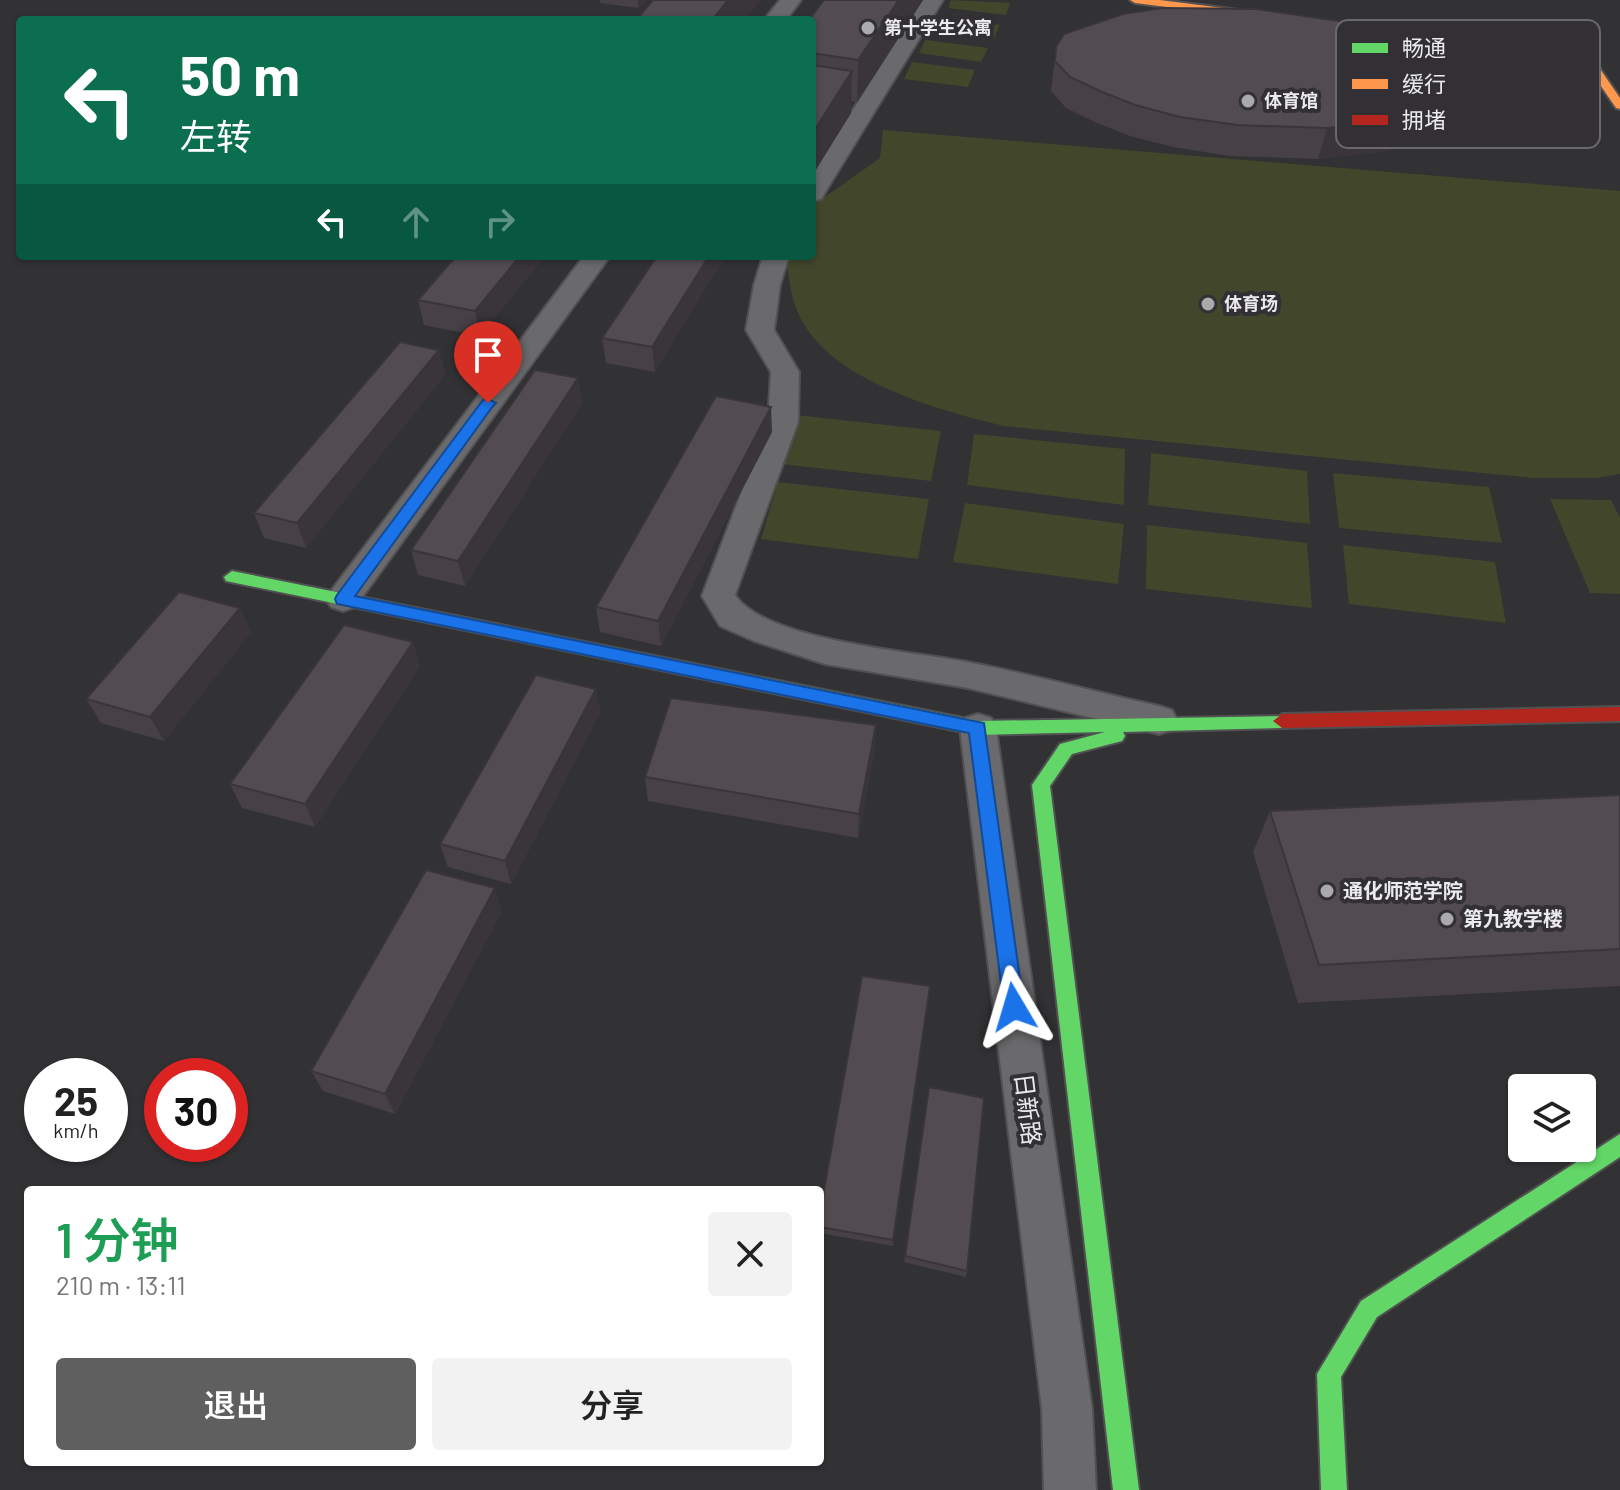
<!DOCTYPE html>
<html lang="zh">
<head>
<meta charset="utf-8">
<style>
	:root { --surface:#fff; --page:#f2f2f2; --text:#222; --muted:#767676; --accent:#5f5f60 }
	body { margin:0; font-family:Barlow,"Noto Sans SC",sans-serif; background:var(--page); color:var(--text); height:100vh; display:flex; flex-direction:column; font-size:30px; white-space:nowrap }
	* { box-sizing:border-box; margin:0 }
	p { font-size:26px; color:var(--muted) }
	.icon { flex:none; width:44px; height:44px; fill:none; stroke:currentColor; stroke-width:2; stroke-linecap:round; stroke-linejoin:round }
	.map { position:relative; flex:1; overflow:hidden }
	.drawer { position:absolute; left:24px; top:1186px; width:800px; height:280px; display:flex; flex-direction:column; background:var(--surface); border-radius:8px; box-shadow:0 2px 6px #0004 }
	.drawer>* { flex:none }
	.hud { position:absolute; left:16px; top:16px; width:800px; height:244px; border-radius:8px; box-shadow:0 2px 6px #0004; background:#0b6e4f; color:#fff; overflow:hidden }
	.controls { position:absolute; left:1508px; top:1074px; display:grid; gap:16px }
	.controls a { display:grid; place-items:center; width:88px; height:88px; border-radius:8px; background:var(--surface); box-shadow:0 2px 6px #0004; font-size:40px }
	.speed { position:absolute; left:24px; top:1058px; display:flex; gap:16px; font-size:40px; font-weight:700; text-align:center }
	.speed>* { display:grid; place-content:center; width:104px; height:104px; border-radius:50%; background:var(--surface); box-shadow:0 2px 6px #0004; line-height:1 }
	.speed small { font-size:20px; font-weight:400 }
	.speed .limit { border:12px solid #d22; background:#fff; color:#111 }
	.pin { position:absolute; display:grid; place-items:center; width:68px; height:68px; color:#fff; margin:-82px -34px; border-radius:50% 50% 50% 0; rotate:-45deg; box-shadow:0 0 8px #0007 }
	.pin .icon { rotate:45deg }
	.me { position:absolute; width:88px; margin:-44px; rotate:353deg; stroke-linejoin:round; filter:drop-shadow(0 0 6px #0008) }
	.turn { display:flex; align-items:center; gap:28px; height:168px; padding:0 32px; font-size:36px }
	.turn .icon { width:104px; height:104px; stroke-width:2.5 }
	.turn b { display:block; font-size:56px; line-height:68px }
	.lanes { display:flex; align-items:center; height:76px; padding:0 32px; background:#0003; justify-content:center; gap:40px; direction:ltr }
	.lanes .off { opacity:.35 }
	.round { display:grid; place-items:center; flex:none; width:84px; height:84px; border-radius:8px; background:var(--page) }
	.headline { display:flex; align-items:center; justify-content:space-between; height:136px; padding:0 32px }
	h1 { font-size:48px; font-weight:600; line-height:60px; color:#1e9e55 }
	.primary-button { display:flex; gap:16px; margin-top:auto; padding:16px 32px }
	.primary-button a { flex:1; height:92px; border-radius:8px; background:var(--accent); color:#fff; font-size:32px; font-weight:600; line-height:92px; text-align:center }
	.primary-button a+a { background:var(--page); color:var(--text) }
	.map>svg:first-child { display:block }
	.green { fill:#42462b }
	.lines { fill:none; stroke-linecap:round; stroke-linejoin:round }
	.street-casing { stroke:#515052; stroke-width:4 }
	.fast-casing { stroke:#515052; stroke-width:4 }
	.slow-casing { stroke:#515052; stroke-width:4 }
	.jam-casing { stroke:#515052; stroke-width:4 }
	.street { fill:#6a696b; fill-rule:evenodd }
	.fast { fill:#63d668; fill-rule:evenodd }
	.slow { fill:#ff974d; fill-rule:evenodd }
	.jam { fill:#b3261e; fill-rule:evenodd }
	.wall { fill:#474145 }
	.shaded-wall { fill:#393538 }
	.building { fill:#524c50; stroke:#393538; stroke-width:2 }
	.route { fill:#1a73e8; stroke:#114b97; stroke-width:2 }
	.poi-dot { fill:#aaa9ac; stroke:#323035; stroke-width:3 }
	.labels { text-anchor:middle; stroke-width:8; stroke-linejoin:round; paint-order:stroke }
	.far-poi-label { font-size:18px; font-weight:bold; fill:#ebeaed; stroke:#323035; text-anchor:start }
	.poi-label { font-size:20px; font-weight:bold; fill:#ebeaed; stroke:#323035; text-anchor:start }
	.near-street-label { font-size:24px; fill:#ebeaed; stroke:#323035 }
	.key { fill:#323035; stroke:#6a686c; stroke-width:2 }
	.key-label { font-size:22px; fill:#ebeaed }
</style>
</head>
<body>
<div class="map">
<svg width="1620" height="1490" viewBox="0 0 1620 1490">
	<rect width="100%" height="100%" fill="#323134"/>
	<path class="green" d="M951,0L1010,3L1006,15L948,8Z
		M938,17L1000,25L994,38L932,30Z
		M925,40H926L988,48L981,62L919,53Z
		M912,62L975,70L968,87L904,79Z
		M883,130L1620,191V474L1597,478H1533L1004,426C941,411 833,382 801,319C791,300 789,281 787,260L789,256H812V206L880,158Z
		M796,415L941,431L931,481L782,464Z
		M974,434L1125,449L1124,505L967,485Z
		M1151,453L1307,471L1310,524L1148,505Z
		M1333,473L1489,487L1502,543L1339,528Z
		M778,482L929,499L918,559L761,539Z
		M1550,499L1611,500L1620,518V594L1590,593Z
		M965,503L1124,524L1118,584L953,562Z
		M1147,525L1307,543L1312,608L1146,589Z
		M1343,545L1495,562L1506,623L1349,604Z"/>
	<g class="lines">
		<g class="street-casing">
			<path id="street" d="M780,0H801L786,20H764Z
				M923,0H943L824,194L821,199L812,201V174Z
				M584,256H610L355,607L343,611L331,607L326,599L331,591Z
				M763,256H789L780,285L774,330L799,372L798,422L735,595C766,641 912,651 967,662C1031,674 1095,692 1159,706L1172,710L1177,720L1172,730L1159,734L968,688L825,664L754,641L720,626L702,596L768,422L771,372L746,330L754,285Z
				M978,714L991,718L996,728L1092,1409L1096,1490H1044L1042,1409L960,728L965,718Z"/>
		</g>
		<g class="fast-casing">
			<path id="fast" d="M232,571L978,721L1288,716L1291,721L1282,728L1123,732L1125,736L1122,741L1072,754L1050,786L1139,1490H1113L1032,785L1060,744L1105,732L978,735L226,581L224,577Z
				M1620,1134V1157L1377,1317L1341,1377L1347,1490H1321L1317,1374L1361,1301Z"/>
		</g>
		<g class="slow-casing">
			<path id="slow" d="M1130,0H1160L1564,51L1596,63L1620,98V109L1616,108L1588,67L1562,57L1135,3Z"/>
		</g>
		<g class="jam-casing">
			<path id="jam" d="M1620,707V721L1282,728L1273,721L1282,714Z"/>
		</g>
		<use href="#street" class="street"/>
		<use href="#fast" class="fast"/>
		<use href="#slow" class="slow"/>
		<use href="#jam" class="jam"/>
	</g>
	<path class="wall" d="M600,0H646L638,8L600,3Z
		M923,0L857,102L851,101V113L812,176V20Z
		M1056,47L1453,87L1442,117L1431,132L1413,142L1385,151L1318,159L1230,156L1173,147L1130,136L1097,123L1066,108L1051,91Z
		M545,256L480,336L424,325L418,300Z
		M657,256L655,372L606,363L602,338Z
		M439,350L445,375L306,548L264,538L254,513Z
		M578,378L582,403L465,586L418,575L411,550Z
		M772,432L661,646L600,632L596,607Z
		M240,608L251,632L164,741L101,723L86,699Z
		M413,642L420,666L315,827L242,808L230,784Z
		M596,689L600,713L511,884L448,867L440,844Z
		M876,725L875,749L858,838L648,801L645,777Z
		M1620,795V986L1298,1003L1253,852L1270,811Z
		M502,911L395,1114L323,1091L311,1071Z
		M930,986L893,1246L820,1233V1213Z
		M929,1087L967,1271L966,1277L904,1262Z"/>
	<path class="shaded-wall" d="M638,0H646L638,8Z
		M728,0H761L745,20H712Z
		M899,0H923L857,102L858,60Z
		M852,71L851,113L812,176V134Z
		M1453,87L1442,117L1431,132L1413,142L1385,151L1318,159L1327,128Z
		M520,256H545L480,336L475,311Z
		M709,256H726L655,372L652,347Z
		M439,350L445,375L306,548L297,523Z
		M578,378L582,403L465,586L458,561Z
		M771,407L772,432L661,646L658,621Z
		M240,608L251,632L164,741L150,717Z
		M413,642L420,666L315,827L305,804Z
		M596,689L600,713L511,884L505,861Z
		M876,725L875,749L858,838L859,814Z
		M495,888L502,911L395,1114L385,1094Z"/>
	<path class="building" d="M653,0H728L712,20H636Z
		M824,0H899L858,60L812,53V20H809Z
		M1162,8L1257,9L1353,23L1393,36L1423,49L1443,65L1452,77L1453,87L1442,101L1423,112L1395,121L1327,128L1237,125L1180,117L1135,105L1102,92L1070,77L1055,61L1056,47L1064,34L1123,14Z
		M812,65L852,71L812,134Z
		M456,256H520L475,311L418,300Z
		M657,256H709L652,347L602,338Z
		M400,342L439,350L297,523L254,513Z
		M535,370L578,378L458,561L411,550Z
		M716,396L771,407L658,621L596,607Z
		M179,592L240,608L150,717L86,699Z
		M344,625L413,642L305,804L230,784Z
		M536,675L596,689L505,861L440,844Z
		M671,698L876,725L859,814L645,777Z
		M1620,795V949L1319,965L1270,811Z
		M426,870L495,888L385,1094L311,1071Z
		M862,976L930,986L893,1240L820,1227V1213Z
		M929,1087L984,1098L967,1271L905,1256Z"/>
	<path class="route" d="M488,399L496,403L493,406L355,596L984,723L1024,1007L1021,1013L1014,1016L1007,1013L1004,1007L969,733L337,604L335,599L337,595L483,400Z"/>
	<g class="poi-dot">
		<circle cx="868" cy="28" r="8"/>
		<circle cx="1248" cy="101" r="8"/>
		<circle cx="1208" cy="304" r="8"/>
		<circle cx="1327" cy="891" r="8"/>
		<circle cx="1447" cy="919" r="8"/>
	</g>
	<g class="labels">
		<g class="far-poi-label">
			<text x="884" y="34">第十学生公寓</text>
			<text x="1264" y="107">体育馆</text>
			<text x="1224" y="310">体育场</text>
		</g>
		<g class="poi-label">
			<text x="1343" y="898">通化师范学院</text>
			<text x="1463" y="926">第九教学楼</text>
		</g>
		<g class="near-street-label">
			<text transform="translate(1027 1109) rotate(83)" y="8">日新路</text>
		</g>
	</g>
	<rect x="1336" y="20" width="264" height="128" rx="12" class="key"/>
	<rect x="1352" y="43" width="36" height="10" fill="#63d668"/>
	<rect x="1352" y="79" width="36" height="10" fill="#ff974d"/>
	<rect x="1352" y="115" width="36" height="10" fill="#b3261e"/>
	<g class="key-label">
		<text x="1402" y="56">畅通</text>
		<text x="1402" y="92">缓行</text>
		<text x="1402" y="128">拥堵</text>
	</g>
</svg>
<div class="controls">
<a><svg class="icon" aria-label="layers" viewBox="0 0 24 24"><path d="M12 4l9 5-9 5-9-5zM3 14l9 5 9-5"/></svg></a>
</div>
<div class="speed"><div>25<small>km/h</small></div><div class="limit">30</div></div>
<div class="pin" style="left:488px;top:403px;background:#d93025"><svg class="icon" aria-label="arrive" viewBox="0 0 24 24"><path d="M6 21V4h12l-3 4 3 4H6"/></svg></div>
<svg class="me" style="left:1014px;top:1007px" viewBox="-20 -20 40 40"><path d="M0-17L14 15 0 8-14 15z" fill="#1a73e8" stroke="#fff" stroke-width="4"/></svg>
<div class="hud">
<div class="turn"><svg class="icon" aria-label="left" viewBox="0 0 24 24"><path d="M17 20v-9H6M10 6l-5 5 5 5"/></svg><div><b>50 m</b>左转</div></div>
<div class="lanes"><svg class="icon" aria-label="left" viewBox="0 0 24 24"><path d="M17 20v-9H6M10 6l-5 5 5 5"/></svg><svg class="icon off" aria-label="ahead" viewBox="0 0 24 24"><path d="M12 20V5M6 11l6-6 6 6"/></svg><svg class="icon off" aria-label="right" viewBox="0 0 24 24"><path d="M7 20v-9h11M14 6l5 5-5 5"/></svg></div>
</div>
<section class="drawer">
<div class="headline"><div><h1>1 分钟</h1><p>210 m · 13:11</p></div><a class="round"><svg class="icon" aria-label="close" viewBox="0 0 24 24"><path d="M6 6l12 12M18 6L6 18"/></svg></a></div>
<div class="primary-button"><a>退出</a><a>分享</a></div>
</section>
</div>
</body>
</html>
